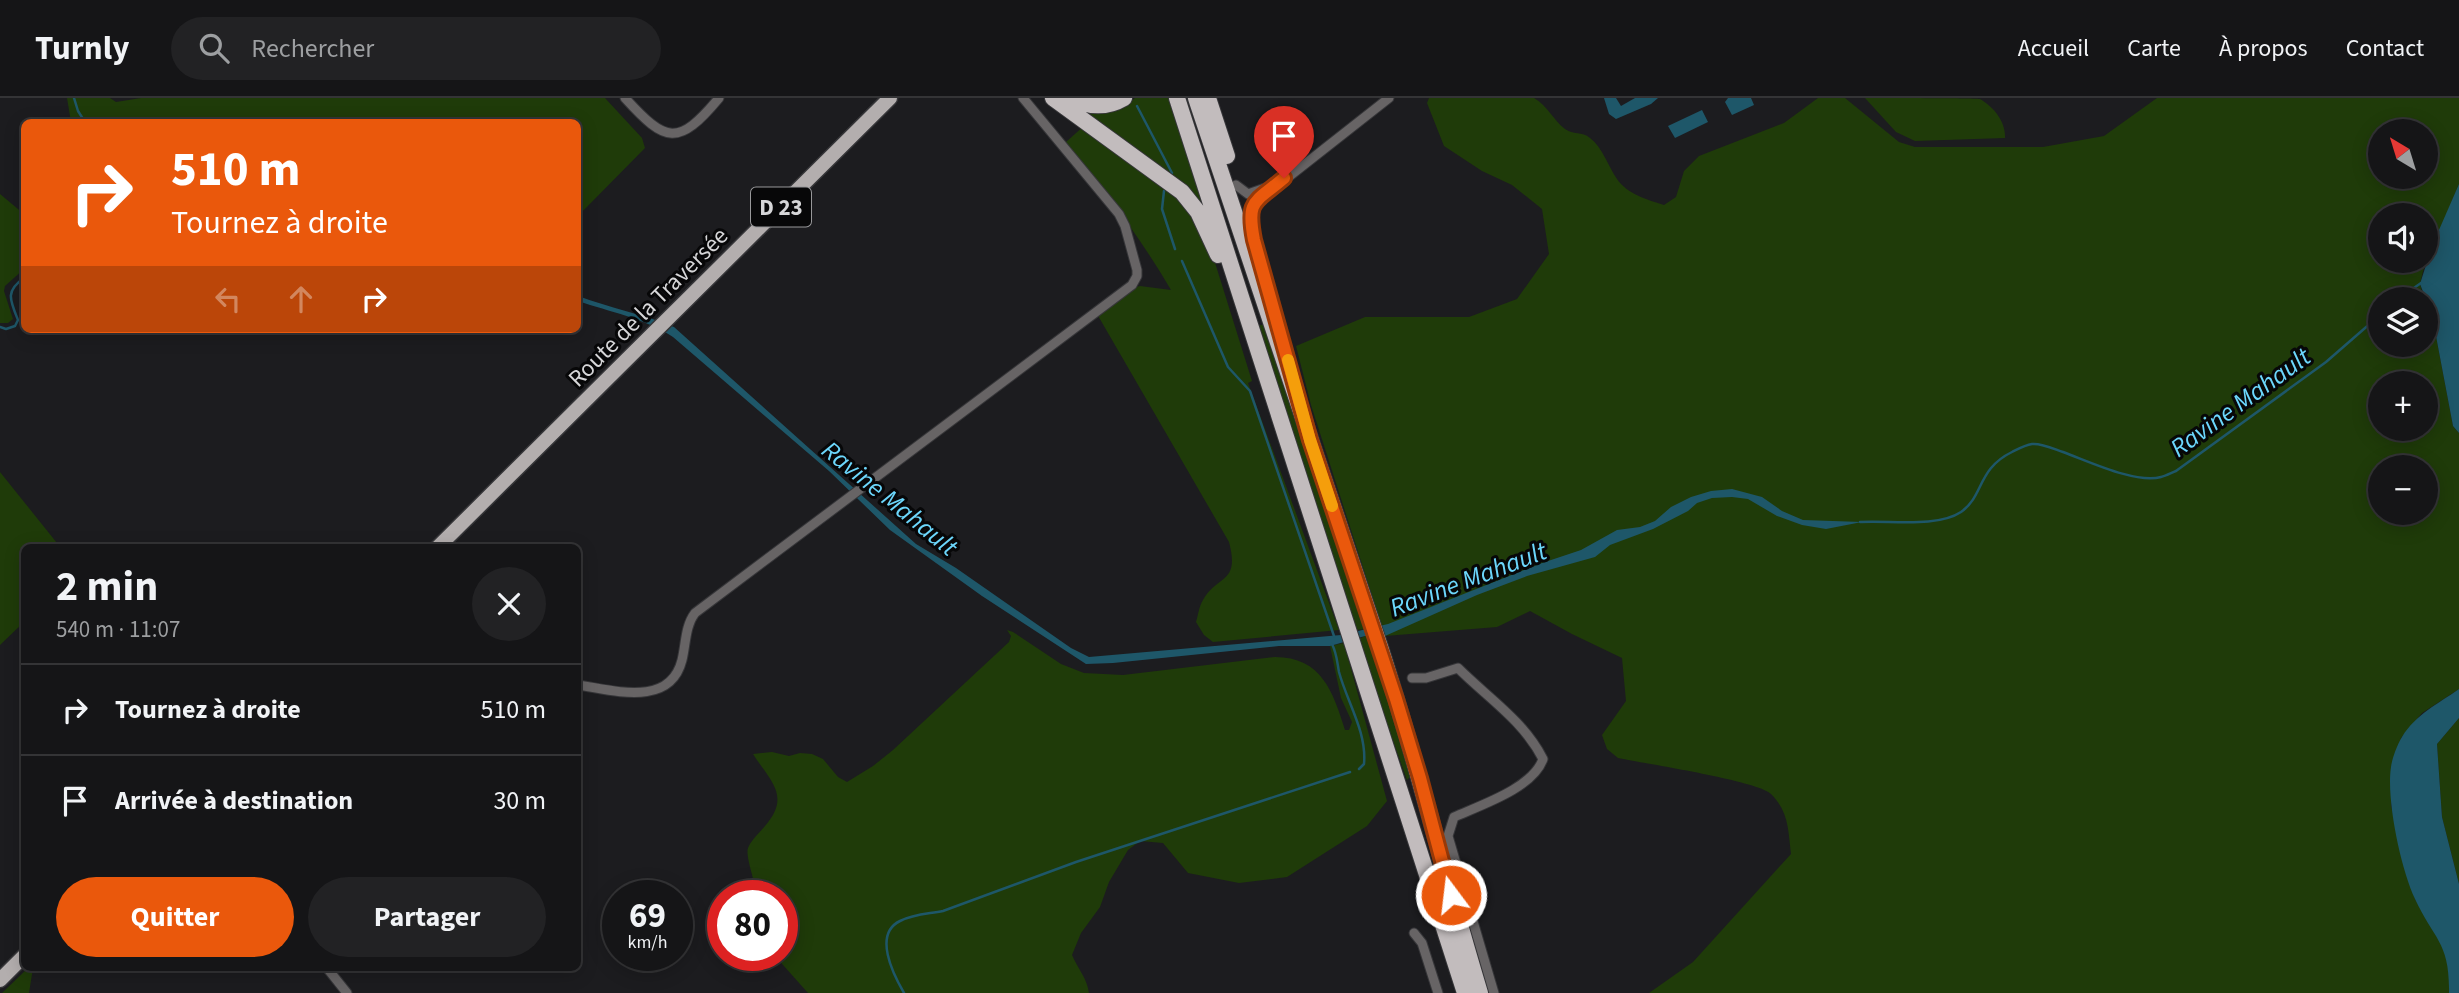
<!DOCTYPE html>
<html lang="fr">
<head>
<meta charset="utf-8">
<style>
	:root { --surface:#151517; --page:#222224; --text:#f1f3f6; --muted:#9d9fa1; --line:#343436; --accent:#ea580c }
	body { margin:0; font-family:"Source Sans 3",sans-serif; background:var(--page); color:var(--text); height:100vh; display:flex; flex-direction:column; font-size:26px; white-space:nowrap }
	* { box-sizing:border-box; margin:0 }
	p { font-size:23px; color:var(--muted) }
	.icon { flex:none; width:38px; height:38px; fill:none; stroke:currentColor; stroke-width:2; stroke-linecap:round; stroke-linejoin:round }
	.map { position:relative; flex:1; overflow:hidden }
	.drawer { position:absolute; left:21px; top:446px; width:560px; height:427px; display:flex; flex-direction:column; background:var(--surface); border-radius:10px; box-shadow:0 4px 18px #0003,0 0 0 2px var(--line) }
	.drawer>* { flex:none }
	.top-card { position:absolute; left:21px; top:21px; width:560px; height:214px; border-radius:10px; box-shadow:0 4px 18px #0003,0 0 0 2px var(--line); background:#ea580c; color:#fff; overflow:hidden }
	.needle { width:46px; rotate:322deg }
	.controls { position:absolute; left:2368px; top:21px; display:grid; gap:14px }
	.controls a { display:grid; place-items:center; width:70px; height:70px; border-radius:50%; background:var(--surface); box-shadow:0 4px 18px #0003,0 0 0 2px var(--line); font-size:35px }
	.speed { position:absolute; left:602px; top:782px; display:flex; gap:14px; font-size:35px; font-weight:700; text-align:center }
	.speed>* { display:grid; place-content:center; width:91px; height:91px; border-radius:50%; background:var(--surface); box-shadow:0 4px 18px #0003,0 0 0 2px var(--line); line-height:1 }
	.speed small { font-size:18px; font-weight:400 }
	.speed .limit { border:10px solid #d22; background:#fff; color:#111 }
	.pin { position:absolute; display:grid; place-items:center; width:60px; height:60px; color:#fff; margin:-72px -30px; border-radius:50% 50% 50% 0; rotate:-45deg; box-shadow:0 0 7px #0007 }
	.pin .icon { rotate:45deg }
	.me { position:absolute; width:77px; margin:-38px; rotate:345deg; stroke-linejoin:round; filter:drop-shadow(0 0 5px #0008) }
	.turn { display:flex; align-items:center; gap:24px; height:147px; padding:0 35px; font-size:32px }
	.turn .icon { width:91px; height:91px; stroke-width:2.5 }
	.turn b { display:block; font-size:49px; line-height:60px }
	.lanes { display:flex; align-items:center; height:66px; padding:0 35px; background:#0003; justify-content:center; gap:35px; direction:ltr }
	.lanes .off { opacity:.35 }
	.round { display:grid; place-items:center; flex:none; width:74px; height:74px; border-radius:37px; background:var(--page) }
	.headline { display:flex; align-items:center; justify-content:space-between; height:119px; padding:0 35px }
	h1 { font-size:42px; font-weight:700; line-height:52px }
	.button { display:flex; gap:14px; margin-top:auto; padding:14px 35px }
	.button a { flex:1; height:80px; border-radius:42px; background:var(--accent); color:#fff; font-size:28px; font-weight:700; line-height:80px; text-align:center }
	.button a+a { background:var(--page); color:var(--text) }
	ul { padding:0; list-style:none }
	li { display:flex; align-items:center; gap:21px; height:91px; padding:0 35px; border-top:2px solid var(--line) }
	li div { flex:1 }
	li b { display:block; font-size:26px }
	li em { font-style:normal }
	header { display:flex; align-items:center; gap:42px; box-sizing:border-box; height:98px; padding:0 35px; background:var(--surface); border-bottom:2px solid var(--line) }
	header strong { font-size:33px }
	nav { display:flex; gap:38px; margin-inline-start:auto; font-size:24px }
	.search { width:490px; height:63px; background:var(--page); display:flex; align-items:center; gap:18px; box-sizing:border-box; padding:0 24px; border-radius:38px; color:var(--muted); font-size:26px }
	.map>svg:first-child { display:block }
	.green { fill:#1f3b09; fill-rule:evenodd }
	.water { fill:#1e5769 }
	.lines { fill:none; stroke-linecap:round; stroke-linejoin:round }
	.stream { stroke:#1e5769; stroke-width:2.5 }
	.minor-casing { stroke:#363639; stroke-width:11 }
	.primary-casing { stroke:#363639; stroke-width:17 }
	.trunk-casing { stroke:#363639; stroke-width:18 }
	.minor { stroke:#676465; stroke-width:9 }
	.primary { stroke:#b3aeae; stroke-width:14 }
	.trunk { stroke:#c2bcbd; stroke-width:16 }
	.route-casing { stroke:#983908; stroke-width:18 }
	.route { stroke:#ea580c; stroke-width:12 }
	.slow { stroke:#f59e0b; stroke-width:12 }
	.labels { text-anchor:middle; stroke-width:6; stroke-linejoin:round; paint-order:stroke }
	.shield { fill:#070708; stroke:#98989a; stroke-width:2 }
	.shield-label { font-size:23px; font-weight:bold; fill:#d6d6d8 }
	.street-label { font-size:24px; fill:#d6d6d8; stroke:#070708 }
	.water-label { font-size:26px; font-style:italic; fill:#6cd7fc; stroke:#070708 }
</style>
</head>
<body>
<header>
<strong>Turnly</strong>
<div class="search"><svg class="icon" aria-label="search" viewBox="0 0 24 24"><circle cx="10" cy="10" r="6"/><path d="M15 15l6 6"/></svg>Rechercher</div>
<nav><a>Accueil</a><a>Carte</a><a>À propos</a><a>Contact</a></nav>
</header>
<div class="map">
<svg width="2459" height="895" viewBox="0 0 2459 895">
	<rect width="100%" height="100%" fill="#1c1c1f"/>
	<path class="green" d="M67,0H110L116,4L141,0H605L642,40L645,50L578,118V24H71Z
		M1135,0H1169L1202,106L1200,107L1083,13L1130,4Z
		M1429,0H1534C1548,8 1553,22 1565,31C1573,37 1582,33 1590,40C1603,50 1608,68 1617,81C1627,96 1648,102 1664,107L1676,99L1684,73L1699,58L1784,25L1818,0H1845L1899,44L1915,49H2043L2104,38L2157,0H2459V86L2423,173L2420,186L2424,201H2380V247H2426V204L2432,217L2453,328L2459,335V591L2422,615L2401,640L2391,707L2401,755L2415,801L2444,851L2450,872L2449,895H1649L1693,864L1791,756C1788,732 1789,714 1771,696C1759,683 1642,665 1618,660L1607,651L1602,637L1626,603L1622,560L1572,536L1530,513L1497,529L1385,538L1311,307L1296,248L1365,219H1469L1517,201L1549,156L1542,111L1512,87L1482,73L1444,48L1427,5ZM2380,33H2426V79H2380ZM2380,117H2426V163H2380ZM2380,285H2426V331H2380ZM2380,369H2426V415H2380Z
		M1865,0C1882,0 1971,0 1980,1C1994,9 2006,24 2005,40L1915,43L1896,34Z
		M1085,27L1180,97L1212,155L1252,283L1248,285L1339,532L1213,544L1204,537L1196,524C1198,518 1199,508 1203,502C1218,476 1240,486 1229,444L1097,216L1129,191L1140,188L1171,192C1140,139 1104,92 1066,44Z
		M0,96L24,116V171L5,188L4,193L13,221L8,225H0Z
		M1266,226L1368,531L1354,532L1257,228Z
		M0,374L61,450H24V524L0,547Z
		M1007,532L1013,534L1061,566L1084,575L1123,577L1275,559C1321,559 1333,593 1345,632H1349L1352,624L1341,600L1330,548L1344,545L1387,703L1367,728L1287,779L1239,785L1188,775L1163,745L1140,743L1128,752L1109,784L1100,809L1081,835L1072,857C1078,871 1087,880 1089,895H808L775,858H782V798H757C756,786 745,758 748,750C751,742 760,734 765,728C791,698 771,684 753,656L772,654L789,658L800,655L812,656L823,661L838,679L847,684L873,668L893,652L1009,544L1011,538Z
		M1365,538H1371L1413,676L1407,682L1357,542Z
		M2459,620V786L2442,719L2437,646Z
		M28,870H33L29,895H2Z"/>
	<path class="water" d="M1604,0H1616L1621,8L1635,0H1658L1651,6L1616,21L1609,16Z
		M1728,0H1751L1754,7L1732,17L1725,4Z
		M1702,12L1708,24L1675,40L1668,28Z
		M2459,86V335L2453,328L2432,217L2420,186L2432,148Z
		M578,198C610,210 643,216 674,229L916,446L956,470L1071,550L1089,559L1341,537L1388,526L1542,465L1581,452L1617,432L1640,429L1655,423L1671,409L1691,399L1711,393L1732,391L1762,399L1782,413L1803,422L1862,424L1826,431L1802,427L1777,418L1748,401L1732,399L1712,400L1697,405L1688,413L1653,431L1610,447L1595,459L1527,478L1477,497L1385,538H1365L1330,548H1279L1113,565L1086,566L982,498L890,432L829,373L673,239C644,220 610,214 578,203Z
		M2459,591V620L2437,646L2442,719L2459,786V895H2449C2450,844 2434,842 2415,801C2401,771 2386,702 2391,669C2392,661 2397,647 2402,639C2416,616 2438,606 2459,591Z"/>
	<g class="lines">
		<path class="stream" d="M74,0L78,13L85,24
			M1137,8L1172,75
			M1164,93L1162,111L1175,151
			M1182,163L1228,269L1250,293L1334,538
			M2398,201L2421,185
			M0,229L6,231L15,228L18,222C10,202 5,193 24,180
			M1860,424C1889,422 1937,430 1961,414C1984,398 1977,371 2012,354C2018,351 2025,347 2032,346C2042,345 2054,351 2063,354C2088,363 2136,386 2161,379C2166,378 2171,375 2176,373L2326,264L2380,217
			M1332,546C1337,556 1337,564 1339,574C1347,604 1367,634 1364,666L1359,671
			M904,895C893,876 873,836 900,823C914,816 928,816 943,813L1076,764L1350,674"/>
		<g class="minor-casing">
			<path id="minor" d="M625,0C666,45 678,49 719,0
				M1236,87L1248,96L1268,89
				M1254,142L1249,117L1254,106L1389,0
				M1412,580H1426L1458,570C1488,600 1523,622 1543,661C1533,690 1481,707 1454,719L1448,738L1494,895
				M578,587C613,592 670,610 682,562C686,546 685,528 695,515L1132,187L1137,178V172L1125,128L1119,116L1023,0
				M1414,835L1422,845L1438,895
				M327,870L347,895"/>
		</g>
		<g class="primary-casing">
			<path id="primary" d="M437,450L890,0
				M0,882L24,858"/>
		</g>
		<g class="trunk-casing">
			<path id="trunk" d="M1053,0L1182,94L1198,114L1218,157
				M1070,0C1088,9 1107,10 1124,0
				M1177,0L1465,895
				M1196,0C1256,183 1319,365 1380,549C1417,663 1445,780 1480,895
				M1208,0L1227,58"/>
		</g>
		<use href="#minor" class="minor"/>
		<use href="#primary" class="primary"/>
		<use href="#trunk" class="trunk"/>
	</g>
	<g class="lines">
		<g class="route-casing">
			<path id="route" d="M1284,80C1255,105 1246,101 1254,142L1310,342L1396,601L1420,680L1451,797"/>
		</g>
		<use href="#route" class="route"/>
		<path class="slow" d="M1288,262L1310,342L1332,408"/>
	</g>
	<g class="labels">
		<rect class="shield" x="751" y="89.5" width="60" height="39" rx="5"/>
		<g class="shield-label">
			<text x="781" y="117">D 23</text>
		</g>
		<g class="street-label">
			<text transform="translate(648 209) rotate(-45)" y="8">Route de la Traversée</text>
		</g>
		<g class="water-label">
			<text transform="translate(2240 304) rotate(-36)" y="9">Ravine Mahault</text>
			<text transform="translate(890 400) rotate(39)" y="9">Ravine Mahault</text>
			<text transform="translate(1468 481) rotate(-21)" y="9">Ravine Mahault</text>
		</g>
	</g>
</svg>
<div class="controls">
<a><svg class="needle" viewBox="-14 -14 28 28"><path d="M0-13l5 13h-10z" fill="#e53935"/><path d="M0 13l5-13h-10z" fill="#9d9fa1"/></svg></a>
<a><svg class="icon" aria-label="sound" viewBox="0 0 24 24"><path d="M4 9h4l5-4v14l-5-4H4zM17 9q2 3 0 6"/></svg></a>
<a><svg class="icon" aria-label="layers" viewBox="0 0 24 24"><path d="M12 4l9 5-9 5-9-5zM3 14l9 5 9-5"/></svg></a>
<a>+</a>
<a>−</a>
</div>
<div class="speed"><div>69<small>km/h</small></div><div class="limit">80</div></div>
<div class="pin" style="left:1284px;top:80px;background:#d93025"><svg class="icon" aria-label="arrive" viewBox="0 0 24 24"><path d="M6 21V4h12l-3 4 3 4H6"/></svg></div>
<svg class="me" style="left:1451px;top:797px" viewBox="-20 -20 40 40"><circle r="17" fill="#ea580c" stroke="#fff" stroke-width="3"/><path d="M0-11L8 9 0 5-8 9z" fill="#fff"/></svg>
<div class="top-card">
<div class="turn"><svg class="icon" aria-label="right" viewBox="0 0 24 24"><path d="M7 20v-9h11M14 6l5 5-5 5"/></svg><div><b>510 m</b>Tournez à droite</div></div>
<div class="lanes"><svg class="icon off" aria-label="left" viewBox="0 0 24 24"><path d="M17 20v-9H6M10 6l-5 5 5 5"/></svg><svg class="icon off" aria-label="ahead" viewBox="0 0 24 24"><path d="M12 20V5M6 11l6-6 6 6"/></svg><svg class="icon" aria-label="right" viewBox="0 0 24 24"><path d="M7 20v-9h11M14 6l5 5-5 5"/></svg></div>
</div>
<section class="drawer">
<div class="headline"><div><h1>2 min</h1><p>540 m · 11:07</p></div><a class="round"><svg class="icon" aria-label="close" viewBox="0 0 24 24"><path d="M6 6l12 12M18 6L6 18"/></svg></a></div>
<ul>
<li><svg class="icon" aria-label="right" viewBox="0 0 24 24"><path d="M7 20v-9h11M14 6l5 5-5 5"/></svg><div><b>Tournez à droite</b></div><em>510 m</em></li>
<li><svg class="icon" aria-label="arrive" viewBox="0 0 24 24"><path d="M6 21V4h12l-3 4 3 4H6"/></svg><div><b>Arrivée à destination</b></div><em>30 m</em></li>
</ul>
<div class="button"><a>Quitter</a><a>Partager</a></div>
</section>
</div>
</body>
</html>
